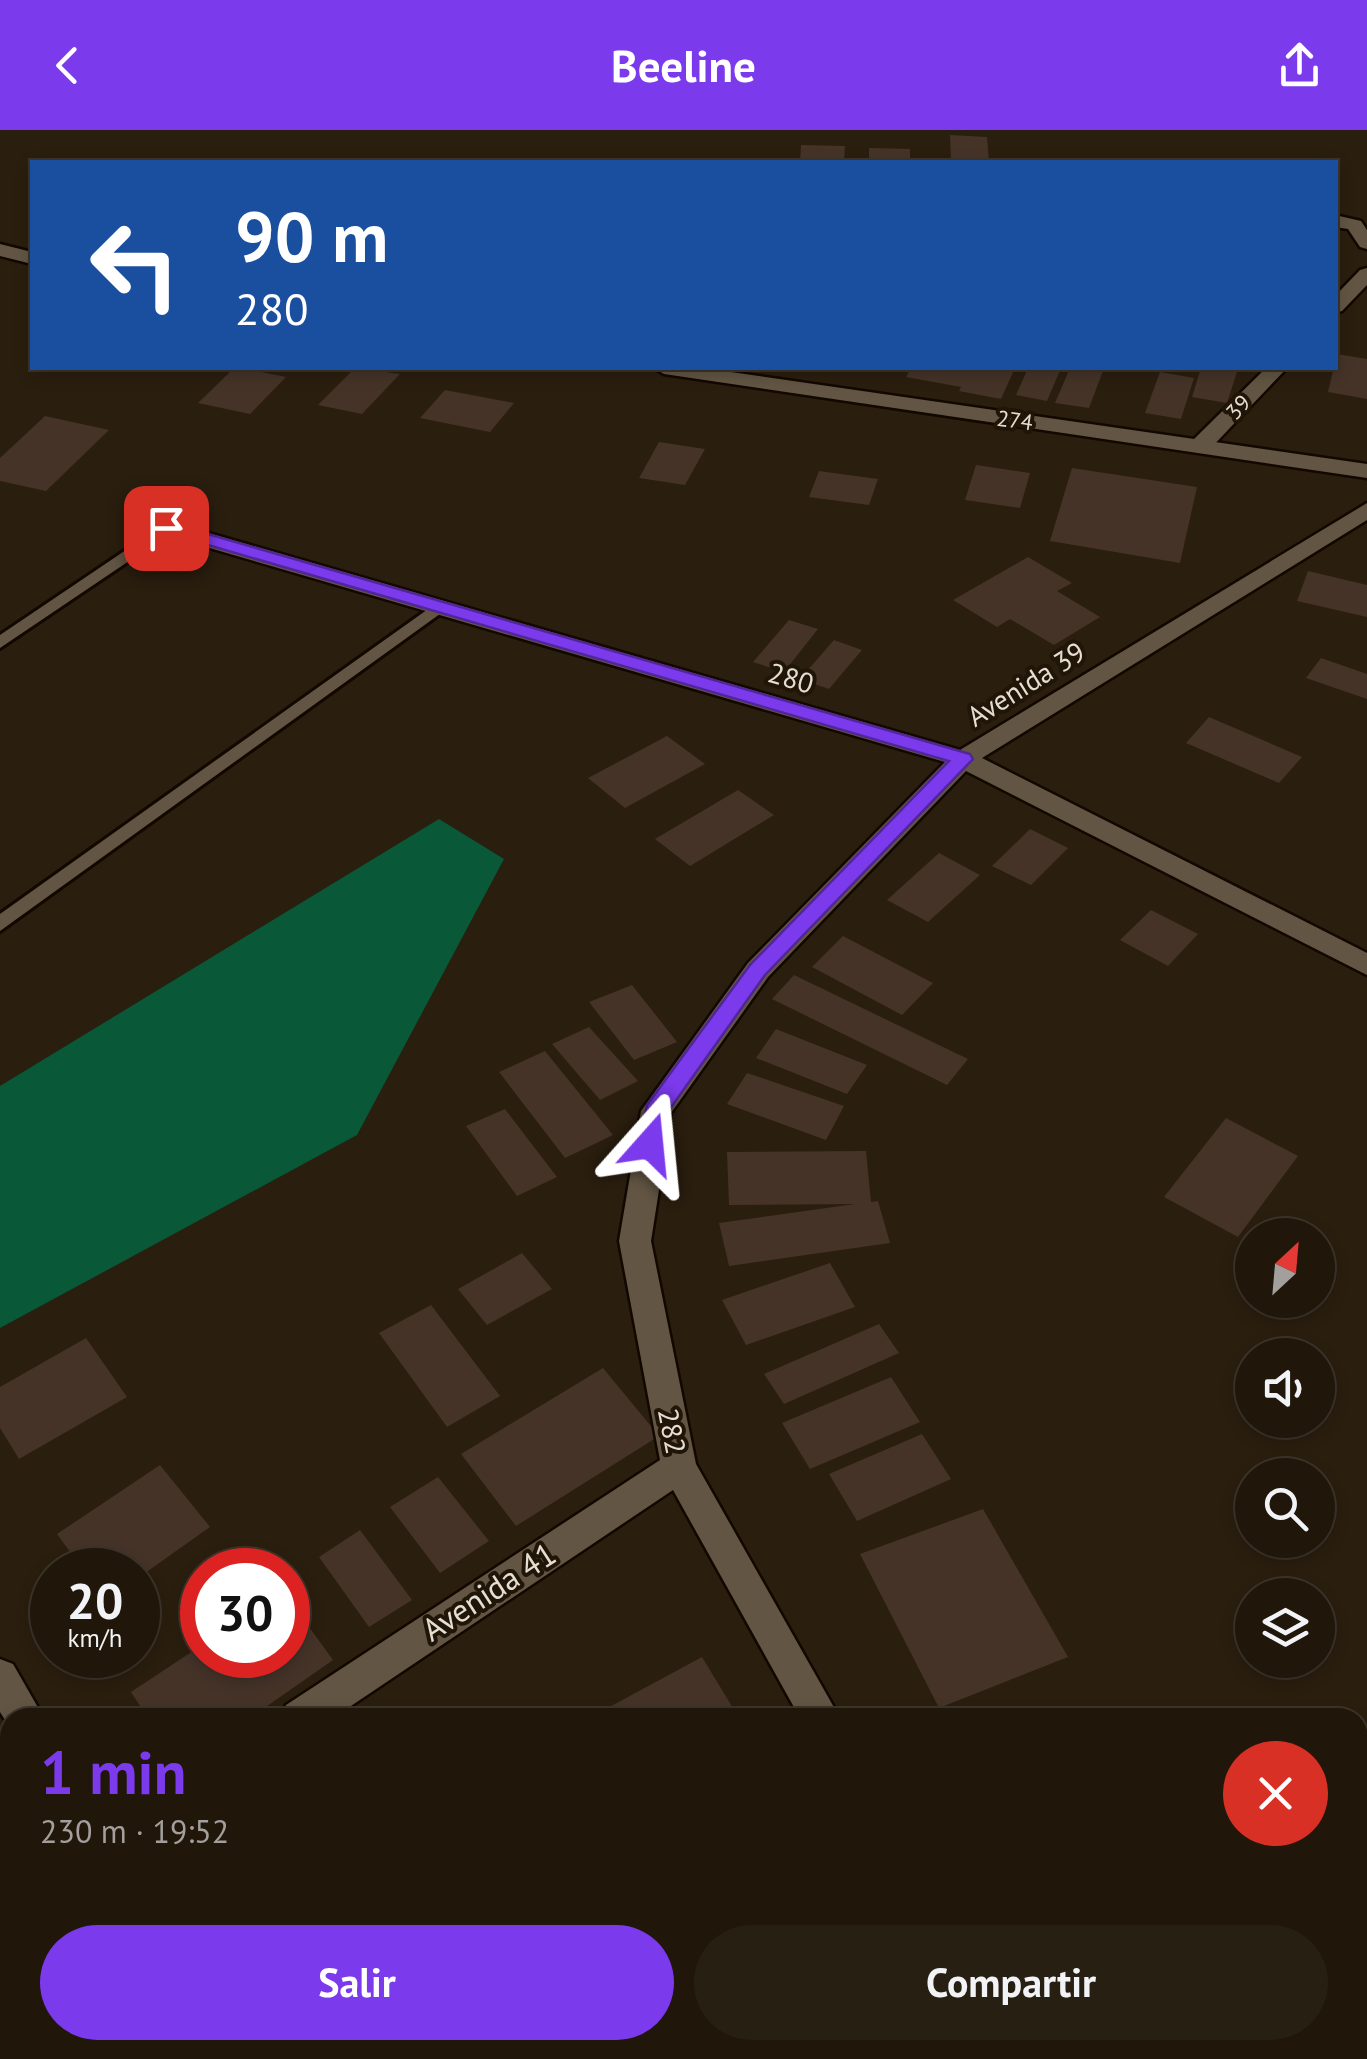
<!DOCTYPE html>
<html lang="es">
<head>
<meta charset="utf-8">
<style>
	:root { --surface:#20160a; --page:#281f13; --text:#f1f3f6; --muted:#a29f9c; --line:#3d352b; --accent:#7c3aed }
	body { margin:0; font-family:"PT Sans",sans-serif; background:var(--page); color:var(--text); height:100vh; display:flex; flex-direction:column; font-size:38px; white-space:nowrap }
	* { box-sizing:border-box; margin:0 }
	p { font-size:32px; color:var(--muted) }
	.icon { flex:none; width:55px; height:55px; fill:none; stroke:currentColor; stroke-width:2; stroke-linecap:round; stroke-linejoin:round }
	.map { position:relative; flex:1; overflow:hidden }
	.sheet { position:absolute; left:0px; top:1578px; width:1368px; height:352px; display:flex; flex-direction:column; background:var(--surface); border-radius:30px 30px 0 0; box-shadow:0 5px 15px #0003,0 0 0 2px var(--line) }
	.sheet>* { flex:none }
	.top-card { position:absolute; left:30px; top:30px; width:1308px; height:210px; border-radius:0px; box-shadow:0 5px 15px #0003,0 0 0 2px var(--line); background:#1a4fa0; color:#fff; overflow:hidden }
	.needle { width:65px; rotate:26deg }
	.buttons { position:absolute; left:1235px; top:1088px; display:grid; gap:20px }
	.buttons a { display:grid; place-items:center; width:100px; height:100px; border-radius:50%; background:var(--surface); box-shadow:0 5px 15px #0003,0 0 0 2px var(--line); font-size:50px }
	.speed { position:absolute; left:30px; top:1418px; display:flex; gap:20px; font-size:50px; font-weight:700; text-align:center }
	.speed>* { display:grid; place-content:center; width:130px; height:130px; border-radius:50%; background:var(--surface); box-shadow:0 5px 15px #0003,0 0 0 2px var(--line); line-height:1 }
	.speed small { font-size:25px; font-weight:400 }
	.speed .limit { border:15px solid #d22; background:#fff; color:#111 }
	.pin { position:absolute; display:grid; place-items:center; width:85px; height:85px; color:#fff; margin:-42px; border-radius:20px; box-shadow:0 5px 15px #0006 }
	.me { position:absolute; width:110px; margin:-55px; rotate:18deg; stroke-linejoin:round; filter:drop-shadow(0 0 8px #0008) }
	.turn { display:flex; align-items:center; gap:35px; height:210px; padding:0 40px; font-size:45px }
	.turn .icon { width:130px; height:130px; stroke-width:2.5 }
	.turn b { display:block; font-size:70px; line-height:85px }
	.round { display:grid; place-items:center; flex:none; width:105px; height:105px; border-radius:52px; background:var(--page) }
	.overview { display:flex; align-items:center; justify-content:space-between; height:170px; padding:0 40px }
	h1 { font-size:60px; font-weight:600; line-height:75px; color:var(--accent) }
	.action { display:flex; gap:20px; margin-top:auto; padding:20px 40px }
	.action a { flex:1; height:115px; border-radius:60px; background:var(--accent); color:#fff; font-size:40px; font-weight:600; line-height:115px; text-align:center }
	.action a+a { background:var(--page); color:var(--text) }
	header { display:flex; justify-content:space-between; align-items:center; height:130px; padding:0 40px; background:var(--accent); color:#fff; font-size:45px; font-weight:600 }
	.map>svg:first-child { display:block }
	.forest { fill:#095838 }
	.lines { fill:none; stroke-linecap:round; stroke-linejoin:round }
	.stream { fill:#216566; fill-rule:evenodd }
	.building { fill:#453328 }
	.lane-casing { stroke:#120800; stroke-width:6 }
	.street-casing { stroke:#120800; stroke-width:5 }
	.secondary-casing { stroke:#120800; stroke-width:5 }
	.lane { fill:#625543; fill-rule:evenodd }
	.street { fill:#625543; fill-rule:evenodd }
	.secondary { fill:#625543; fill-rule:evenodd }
	.route { fill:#7c3aed; stroke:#51269a; stroke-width:2.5 }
	.labels { text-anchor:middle; stroke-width:8; stroke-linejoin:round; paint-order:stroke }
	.far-street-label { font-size:22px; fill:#e5ded3; stroke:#201506 }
	.street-label { font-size:28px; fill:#e5ded3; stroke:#201506 }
	.near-street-label { font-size:32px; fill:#e5ded3; stroke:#201506 }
</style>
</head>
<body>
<header><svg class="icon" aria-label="back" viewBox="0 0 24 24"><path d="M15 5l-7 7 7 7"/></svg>Beeline<svg class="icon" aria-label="share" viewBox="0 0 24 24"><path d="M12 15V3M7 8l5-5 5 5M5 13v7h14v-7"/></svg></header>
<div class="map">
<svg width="1367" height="1929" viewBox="0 0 1367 1929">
	<rect width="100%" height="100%" fill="#2a1e0e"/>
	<path class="forest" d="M439,689L504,729L357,1005L0,1198V956Z"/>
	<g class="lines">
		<path class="stream" d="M1367,1897V1924L1358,1929L1350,1926L1348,1920H1358V1903Z"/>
	</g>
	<path class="building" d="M950,5L987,7L989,32H951Z
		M801,15L845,16L844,32H800Z
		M869,18L910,19V32H869Z
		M1337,224L1367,229V269L1328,262Z
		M234,238H241L286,247L250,284L198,273Z
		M355,238L400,244L362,284L318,275Z
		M911,238H1015L1001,269L959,261L961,257L906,247Z
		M1028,238H1061L1047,271L1016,265Z
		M1070,238L1103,241L1089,278L1055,273Z
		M1201,238L1237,242L1227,273L1192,267Z
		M1160,242L1194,248L1181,289L1145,283Z
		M445,260L514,273L490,302L420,288Z
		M45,286L109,300L46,361L0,351V328Z
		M659,312L705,319L685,355L639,348Z
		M976,335L1030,343L1020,378L965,370Z
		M1072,338L1197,357L1180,433L1050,411Z
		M819,341L878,349L869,375L809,367Z
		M1028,427L1072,453L1057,461L1100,487L1054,515L1010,489L997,497L953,470Z
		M1308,441L1367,455V487L1297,471Z
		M789,490L818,499L784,542L753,532Z
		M834,510L862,520L829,559L800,549Z
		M1321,528L1367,544V569L1306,548Z
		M1209,587L1302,627L1279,653L1186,613Z
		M667,606L705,634L625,678L588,648Z
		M738,660L774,685L690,736L655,709Z
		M1030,699L1068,718L1031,755L992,736Z
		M939,723L980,745L928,792L887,770Z
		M1151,780L1198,804L1168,836L1120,810Z
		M843,806L933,853L902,885L812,837Z
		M794,845L968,929L947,955L772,869Z
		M632,855L677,912L634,930L589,872Z
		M589,897L638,951L600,970L552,914Z
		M776,899L867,935L847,964L756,928Z
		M545,921L613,1005L565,1028L499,942Z
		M747,943L844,976L826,1010L727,974Z
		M505,979L557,1047L517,1066L466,996Z
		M1226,988L1298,1026L1238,1107L1164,1067Z
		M866,1021L871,1072L878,1071L890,1113L729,1136L719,1093L855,1074L729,1075L727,1022Z
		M522,1123L552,1159L487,1195L458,1159Z
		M830,1133L855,1177L746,1215L722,1170Z
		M431,1175L500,1266L447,1297L379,1203Z
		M879,1194L899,1223L784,1274L764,1244Z
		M86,1208L127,1267L19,1329L0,1298V1257Z
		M603,1238L659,1306L516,1396L461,1324Z
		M891,1247L920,1292L810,1339L782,1293Z
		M922,1304L951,1349L857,1391L829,1344Z
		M160,1335L210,1397L138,1448V1440H83L57,1404Z
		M438,1347L489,1411L440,1443L390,1377Z
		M983,1379L1068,1527L939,1578L860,1424Z
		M360,1400L412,1470L369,1497L319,1427Z
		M288,1468L333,1530L250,1588H148L131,1562L202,1515V1525H288Z
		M702,1527L739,1588H589Z
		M102,1920H251L257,1929H106Z
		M508,1920H625L611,1929H513Z"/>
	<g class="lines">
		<g class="lane-casing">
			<path id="lane" d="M166,393L172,394V402L0,518V505Z
				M438,472L444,473V481L0,801V784Z"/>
		</g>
		<g class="street-casing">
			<path id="street" d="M1335,85L1361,91L1367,100V119L1360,117L1348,99L1335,97Z
				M1367,138V155L1342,181L1335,183V166L1360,140Z
				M1266,238H1287L1207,322H1191L1188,317L1191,312Z
				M1367,373V390L982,628L1367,823V845L966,641L768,847L671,983L651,1111L696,1334L840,1588H800L673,1360L333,1588H280L286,1575L660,1330L619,1111L641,981L748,833L945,632L158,403L155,398L158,393H174L960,620Z
				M0,1529L13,1534L44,1588H10V1598L0,1582Z
				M10,1759V1801L0,1805V1763Z
				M987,1920H1031L1034,1929H990Z"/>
		</g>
		<g class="secondary-casing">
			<path id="secondary" d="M0,114L32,122V134L0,126Z
				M654,238H703L1367,334V348L664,244Z"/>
		</g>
		<use href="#lane" class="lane"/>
		<use href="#street" class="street"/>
		<use href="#secondary" class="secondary"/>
	</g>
	<path class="route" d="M166,392L970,624L973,629L765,845L667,983L662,1014L650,1022L639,1014L647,975L750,835L949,631L160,401V394Z"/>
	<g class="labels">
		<g class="far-street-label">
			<text transform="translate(1238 277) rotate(-46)" y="8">39</text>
			<text transform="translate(1015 290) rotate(8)" y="8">274</text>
		</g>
		<g class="street-label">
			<text transform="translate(791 548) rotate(16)" y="10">280</text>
			<text transform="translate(1026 554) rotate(-32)" y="10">Avenida 39</text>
			<text transform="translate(672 1301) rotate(79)" y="10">282</text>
		</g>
		<g class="near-street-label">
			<text transform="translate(489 1462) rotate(-33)" y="11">Avenida 41</text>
		</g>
	</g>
</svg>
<div class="buttons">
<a><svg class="needle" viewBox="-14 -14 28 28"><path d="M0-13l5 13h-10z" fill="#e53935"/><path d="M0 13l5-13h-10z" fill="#a29f9c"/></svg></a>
<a><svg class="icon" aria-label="sound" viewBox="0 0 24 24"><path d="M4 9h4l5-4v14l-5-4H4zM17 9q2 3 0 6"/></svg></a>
<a><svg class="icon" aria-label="search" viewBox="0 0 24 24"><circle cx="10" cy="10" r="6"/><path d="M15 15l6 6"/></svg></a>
<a><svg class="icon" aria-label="layers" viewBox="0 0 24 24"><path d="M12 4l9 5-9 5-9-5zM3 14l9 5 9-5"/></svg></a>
</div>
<div class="speed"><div>20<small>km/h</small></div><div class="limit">30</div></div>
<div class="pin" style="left:166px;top:398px;background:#d93025"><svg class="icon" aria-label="arrive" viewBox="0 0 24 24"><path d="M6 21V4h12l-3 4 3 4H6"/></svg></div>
<svg class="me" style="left:650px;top:1014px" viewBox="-20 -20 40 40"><path d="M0-17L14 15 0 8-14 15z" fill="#7c3aed" stroke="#fff" stroke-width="4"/></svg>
<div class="top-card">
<div class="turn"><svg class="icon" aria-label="left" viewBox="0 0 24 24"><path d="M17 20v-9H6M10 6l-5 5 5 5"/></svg><div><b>90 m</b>280</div></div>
</div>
<section class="sheet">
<div class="overview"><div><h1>1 min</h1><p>230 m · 19:52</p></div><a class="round" style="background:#d93025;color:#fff"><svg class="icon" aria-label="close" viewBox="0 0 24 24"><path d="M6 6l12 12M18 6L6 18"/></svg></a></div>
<div class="action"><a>Salir</a><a>Compartir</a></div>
</section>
</div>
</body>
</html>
